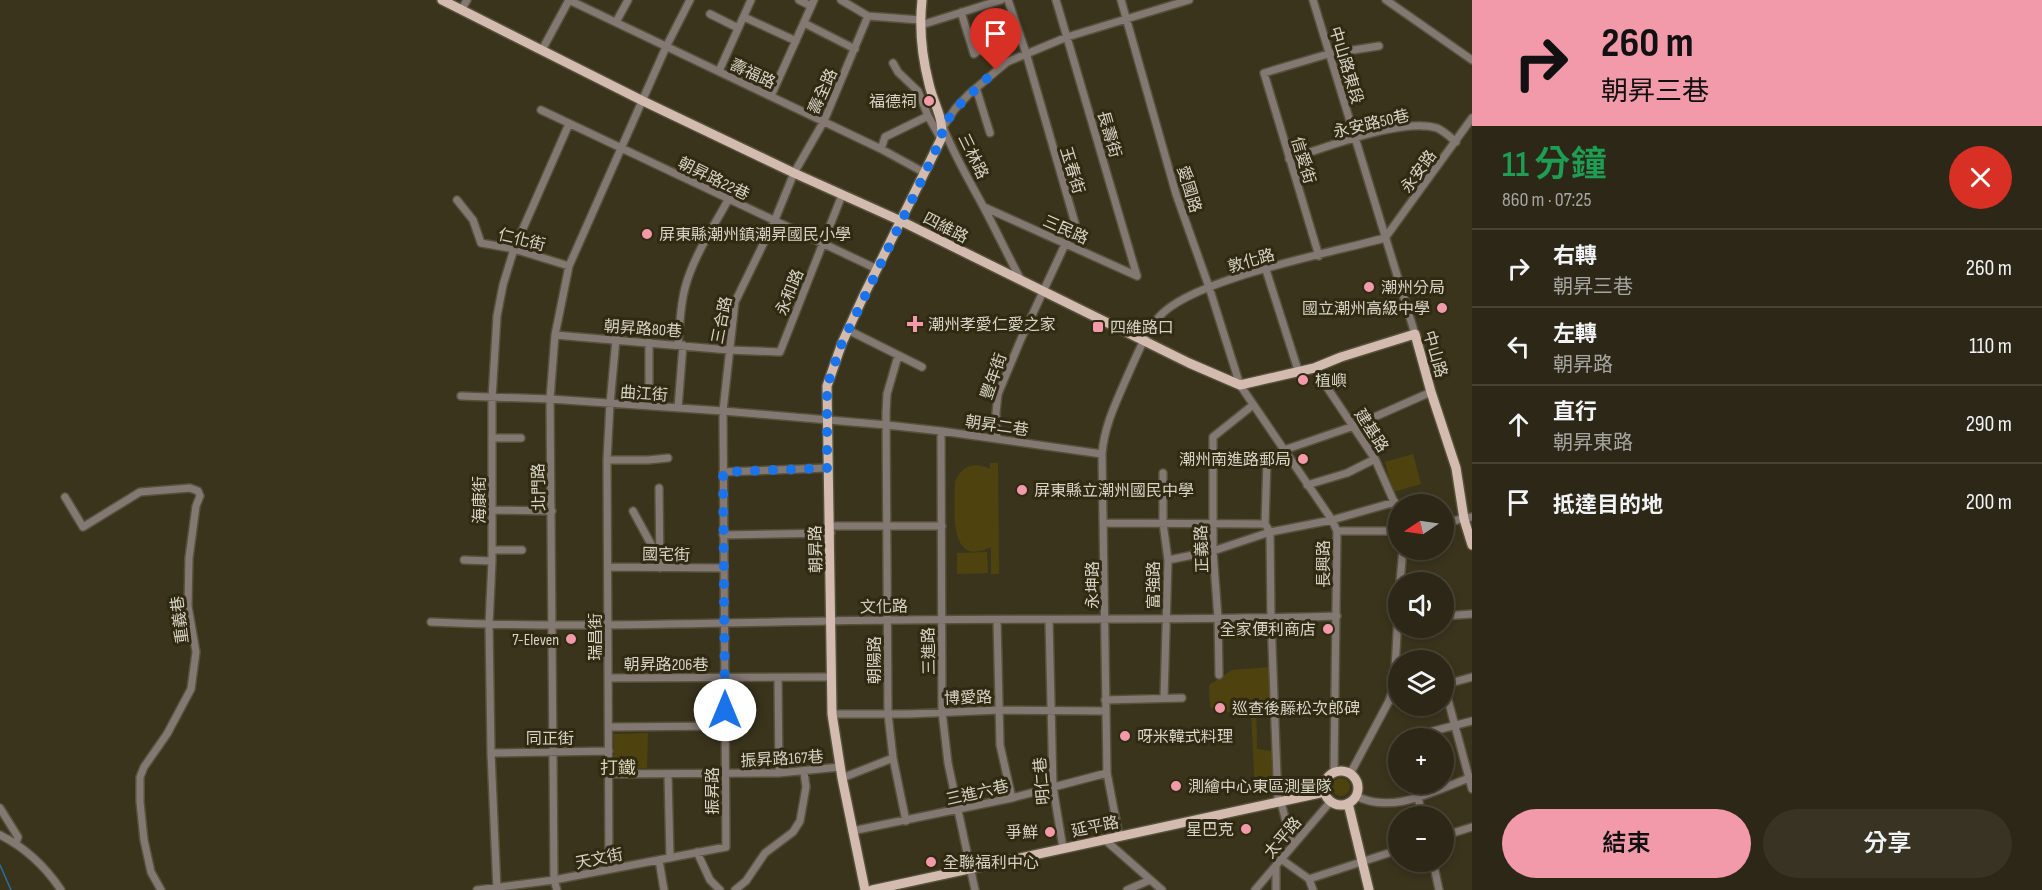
<!DOCTYPE html>
<html lang="zh-TW">
<head>
<meta charset="utf-8">
<style>
	:root { --surface:#2c2716; --page:#383323; --text:#f1f3f6; --muted:#a6a5a1; --line:#484435; --accent:#f39aaa }
	body { margin:0; font-family:"Sofia Sans Condensed","Noto Sans TC",sans-serif; background:var(--page); color:var(--text); height:100vh; display:flex; flex-direction:column; font-size:22px; white-space:nowrap }
	* { box-sizing:border-box; margin:0 }
	p { font-size:20px; color:var(--muted) }
	.icon { flex:none; width:33px; height:33px; fill:none; stroke:currentColor; stroke-width:2; stroke-linecap:round; stroke-linejoin:round }
	.map { position:relative; flex:1; overflow:hidden }
	.sheet { display:flex; flex-direction:column; background:var(--surface); width:570px }
	.sheet>* { flex:none }
	.guide { background:#f39aaa; color:#111; overflow:hidden }
	.needle { width:39px; rotate:257deg }
	.buttons { position:absolute; left:1388px; top:494px; display:grid; gap:12px }
	.buttons a { display:grid; place-items:center; width:66px; height:66px; border-radius:50%; background:var(--surface); box-shadow:0 3px 9px #0003,0 0 0 2px var(--line); font-size:30px }
	.pin { position:absolute; display:grid; place-items:center; width:51px; height:51px; color:#fff; margin:-62px -26px; border-radius:50% 50% 50% 0; rotate:-45deg; box-shadow:0 0 6px #0007 }
	.pin .icon { rotate:45deg }
	.me { position:absolute; width:66px; margin:-33px; rotate:0deg; stroke-linejoin:round; filter:drop-shadow(0 0 4px #0008) }
	.turn { display:flex; align-items:center; gap:21px; height:126px; padding:0 30px; font-size:27px }
	.turn .icon { width:78px; height:78px; stroke-width:2.5 }
	.turn b { display:block; font-size:42px; line-height:51px }
	.round { display:grid; place-items:center; flex:none; width:63px; height:63px; border-radius:32px; background:var(--page) }
	.overview { display:flex; align-items:center; justify-content:space-between; height:102px; padding:0 30px }
	h1 { font-size:36px; font-weight:600; line-height:45px; color:#1e9e55 }
	.primary-button { display:flex; gap:12px; margin-top:auto; padding:12px 30px }
	.primary-button a { flex:1; height:69px; border-radius:36px; background:var(--accent); color:#111; font-size:24px; font-weight:600; line-height:69px; text-align:center }
	.primary-button a+a { background:var(--page); color:var(--text) }
	ul { padding:0; list-style:none }
	li { display:flex; align-items:center; gap:18px; height:78px; padding:0 30px; border-top:2px solid var(--line) }
	li div { flex:1 }
	li b { display:block; font-size:22px }
	li em { font-style:normal }
	main { display:flex; flex:1; min-height:0 }
	.map>svg:first-child { display:block }
	.green { fill:#4e430f }
	.lines { fill:none; stroke-linecap:round; stroke-linejoin:round }
	.stream { stroke:#296fa2; stroke-width:1.5 }
	.minor-casing { stroke:#56513b; stroke-width:10 }
	.major-casing { stroke:#56513b; stroke-width:12 }
	.minor { stroke:#847873; stroke-width:7 }
	.major { stroke:#d4bbb0; stroke-width:9 }
	.route { stroke:#1a73e8; stroke-width:10; stroke-dasharray:0 18 }
	.poi-dot { fill:#f39aaa; stroke:#302a13; stroke-width:2 }
	.labels { text-anchor:middle; stroke-width:6; stroke-linejoin:round; paint-order:stroke }
	.street-label { font-size:16px; fill:#d6d3c5; stroke:#302a13 }
	.poi-label { font-size:16px; fill:#d6d3c5; stroke:#302a13; text-anchor:start }
	.neighbourhood-label { font-size:18px; fill:#dbd4b7; stroke:#302a13 }
</style>
</head>
<body>
<main>
<div class="map">
<svg width="1472" height="890" viewBox="0 0 1472 890">
	<rect width="100%" height="100%" fill="#3a341d"/>
	<path class="green" d="M1413,454L1421,484L1393,492L1385,462Z
		M990,463H998L999,574H991V547C947,569 955,507 955,482C961,466 974,461 990,469Z
		M987,552L988,573L957,574V553Z
		M1270,667L1271,702H1256L1257,749L1273,751L1274,790L1255,794L1251,711L1218,712L1210,707L1209,685L1232,670Z
		M648,733L647,768L614,769V734Z
		M1332 787a9 9 0 1 1 18 0a9 9 0 1 1-18 0Z"/>
	<g class="lines">
		<path class="stream" d="M0,865L11,890"/>
		<g class="minor-casing">
			<path id="minor" d="M569,0L881,149L925,173
				M799,0L811,6
				M841,0L868,16L920,20
				M1056,0L1137,276
				M1121,0L1176,194L1209,287L1240,385L1332,520L1337,531L1334,772
				M1313,0L1415,334
				M1386,0L1472,60
				M462,9L467,0
				M961,12L974,54L997,36
				M710,14L738,28
				M744,17L796,41
				M616,22L628,0
				M804,23L855,49
				M921,25L1001,0
				M542,50L569,0
				M893,63L898,72L918,91L928,116L941,139
				M719,71L751,0
				M976,88L990,133
				M771,96L814,0
				M541,110L877,269
				M881,149L885,137L928,116
				M1289,159C1325,148 1402,117 1437,128C1444,131 1450,137 1456,142
				M457,200L473,220L481,243L514,249L569,266
				M984,207L1137,276
				M1385,238L1472,118
				M1319,256L1264,73L1328,54L1379,46
				M1266,270L1298,370
				M1021,280C1008,256 996,230 983,206C969,180 954,155 943,127L955,109L969,94L1007,62L1067,37L1189,0
				M848,330L922,367
				M555,335L729,350L780,352L842,195
				M649,342V406
				M678,344C680,326 680,306 685,288C693,257 713,228 728,200
				M898,356L887,394L886,413L888,714L893,758L906,821
				M1314,368L1375,459L1398,511
				M461,396L550,399L723,411L887,425L941,431L1102,454
				M678,408L683,345
				M941,431L942,711L948,763L975,890
				M492,438H521
				M997,439L996,413L998,394L1021,339L1075,223L1026,53L1008,0
				M607,460H648L668,458
				M723,472L827,468
				M1163,473V523L1168,560L1164,698
				M1307,485L1347,473L1375,459
				M659,488L660,568
				M65,497L83,527L140,492L190,488L198,491L200,496L196,506L189,558L188,606L196,652L191,689L167,734L144,767L140,777V802L144,840L151,872L161,890
				M492,510L552,511
				M633,511L658,557
				M1105,523L1265,524
				M1443,523L1472,517
				M831,526H942
				M1337,531H1398
				M723,535L831,533
				M492,550H522
				M464,560L492,561
				M1168,560L1213,551L1270,532L1332,520L1395,502
				M608,567L724,568
				M1400,582L1403,549
				M1443,616L1472,614
				M997,620L1000,745L1012,798
				M1049,620L1053,787L1063,848
				M431,622C582,629 734,622 886,620C1036,618 1187,621 1337,616
				M1219,675L1218,618L1213,551V437L1253,405
				M609,678L830,677
				M778,678L779,773
				M1443,685L1472,677
				M1444,685L1472,789
				M1105,700L1182,698
				M1389,701L1398,698
				M1274,707L1336,706
				M832,714H909L999,710L1105,711
				M609,727L725,726
				M1418,735L1472,721
				M491,753L609,751
				M1443,773L1448,786
				M609,774L779,773L840,767
				M668,774L670,858
				M1350,774L1389,701L1394,686L1398,617
				M842,778L893,758
				M1356,796C1394,815 1435,790 1472,777
				M1418,797L1422,816
				M1281,802L1292,845
				M1278,803L1271,618L1270,532L1265,524L1267,460L1284,450L1354,426L1431,392
				M0,808L18,837L16,843
				M852,831L1012,798L1107,773
				M0,835C26,848 45,866 61,890
				M1119,836L1107,773L1102,454C1104,427 1116,402 1127,377C1136,357 1145,334 1159,317C1191,279 1334,252 1385,238
				M1443,836L1472,827
				M1104,839L1162,890
				M697,852L710,880L720,890
				M1281,859L1309,879L1313,890
				M659,860L664,890
				M1433,861L1439,890
				M1276,866V890
				M609,869L607,460L610,404L616,339
				M1309,879L1398,850
				M477,890L554,880L726,847L723,411L735,302L774,222L794,173L824,121L868,16
				M497,890L491,753L489,625L492,561V398L497,316L503,285L514,249L569,124
				M557,890L554,880L550,399L555,335L569,266L666,47L690,0
				M735,890L746,881L765,853L793,832L800,821L806,787L804,772
				M1127,890L1150,880
				M1255,890L1331,801"/>
		</g>
		<g class="major-casing">
			<path id="major" d="M442,0L643,101L794,173L901,221L1189,363L1240,385L1314,368L1341,357L1415,334L1431,392L1456,468L1464,519L1472,545
				M1324 788a17 17 0 1 1 34 0a17 17 0 1 1-34 0Z
				M1348,803L1369,890
				M865,890L842,778L832,714L827,386L842,343L863,297L941,139C945,119 933,103 929,84C922,57 919,28 922,0
				M872,890L1325,792"/>
		</g>
		<use href="#minor" class="minor"/>
		<use href="#major" class="major"/>
	</g>
	<g class="lines">
		<path class="route" d="M725,710L723,472L827,468V386L842,343L925,173L941,139L943,127L955,109L996,70"/>
	</g>
	<g class="poi-dot">
		<circle cx="929" cy="101" r="6"/>
		<circle cx="647" cy="234" r="6"/>
		<circle cx="1369" cy="287" r="6"/>
		<circle cx="1442" cy="308" r="6"/>
		<path d="M912 315h6v6h6v6h-6v6h-6v-6h-6v-6h6z"/>
		<rect x="1092" y="321" width="12" height="12" rx="3"/>
		<circle cx="1303" cy="380" r="6"/>
		<circle cx="1303" cy="459" r="6"/>
		<circle cx="1022" cy="490" r="6"/>
		<circle cx="1328" cy="629" r="6"/>
		<circle cx="571" cy="639" r="6"/>
		<circle cx="1220" cy="708" r="6"/>
		<circle cx="1125" cy="736" r="6"/>
		<circle cx="1176" cy="786" r="6"/>
		<circle cx="1246" cy="829" r="6"/>
		<circle cx="1050" cy="832" r="6"/>
		<circle cx="931" cy="862" r="6"/>
	</g>
	<g class="labels">
		<g class="street-label">
			<text transform="translate(1347 65) rotate(73)" y="6">中山路東段</text>
			<text transform="translate(753 73) rotate(25)" y="6">壽福路</text>
			<text transform="translate(822 91) rotate(-66)" y="6">壽全路</text>
			<text transform="translate(1371 123) rotate(-13)" y="6">永安路50巷</text>
			<text transform="translate(1110 134) rotate(74)" y="6">長壽街</text>
			<text transform="translate(974 156) rotate(64)" y="6">三林路</text>
			<text transform="translate(1304 160) rotate(73)" y="6">信愛街</text>
			<text transform="translate(1073 170) rotate(73)" y="6">玉春街</text>
			<text transform="translate(1418 171) rotate(-54)" y="6">永安路</text>
			<text transform="translate(714 178) rotate(26)" y="6">朝昇路22巷</text>
			<text transform="translate(1190 189) rotate(73)" y="6">愛國路</text>
			<text transform="translate(946 227) rotate(27)" y="6">四維路</text>
			<text transform="translate(1066 229) rotate(24)" y="6">三民路</text>
			<text transform="translate(522 239) rotate(14)" y="6">仁化街</text>
			<text transform="translate(1251 260) rotate(-16)" y="6">敦化路</text>
			<text transform="translate(789 292) rotate(-68)" y="6">永和路</text>
			<text transform="translate(721 320) rotate(-79)" y="6">三合路</text>
			<text transform="translate(643 328) rotate(4)" y="6">朝昇路80巷</text>
			<text transform="translate(1436 354) rotate(74)" y="6">中山路</text>
			<text transform="translate(993 376) rotate(-71)" y="6">豐年街</text>
			<text transform="translate(644 393) rotate(4)" y="6">曲江街</text>
			<text transform="translate(997 425) rotate(8)" y="6">朝昇二巷</text>
			<text transform="translate(1372 430) rotate(57)" y="6">建基路</text>
			<text transform="translate(538 487) rotate(-91)" y="6">北門路</text>
			<text transform="translate(479 500) rotate(-90)" y="6">海康街</text>
			<text transform="translate(815 549) rotate(-91)" y="6">朝昇路</text>
			<text transform="translate(1201 549) rotate(-92)" y="6">正義路</text>
			<text transform="translate(666 554) rotate(1)" y="6">國宅街</text>
			<text transform="translate(1323 564) rotate(-90)" y="6">長興路</text>
			<text transform="translate(1092 585) rotate(-90)" y="6">永坤路</text>
			<text transform="translate(1153 585) rotate(-90)" y="6">富強路</text>
			<text transform="translate(884 606) rotate(-1)" y="6">文化路</text>
			<text transform="translate(179 620) rotate(-97)" y="6">重義巷</text>
			<text transform="translate(595 637) rotate(-90)" y="6">瑞昌街</text>
			<text transform="translate(928 651) rotate(-91)" y="6">三進路</text>
			<text transform="translate(874 660) rotate(-90)" y="6">朝陽路</text>
			<text x="666" y="670">朝昇路206巷</text>
			<text transform="translate(968 697) rotate(-2)" y="6">博愛路</text>
			<text x="550" y="744">同正街</text>
			<text transform="translate(782 758) rotate(-3)" y="6">振昇路167巷</text>
			<text transform="translate(1041 781) rotate(-95)" y="6">明仁巷</text>
			<text transform="translate(712 791) rotate(-90)" y="6">振昇路</text>
			<text transform="translate(977 792) rotate(-13)" y="6">三進六巷</text>
			<text transform="translate(1095 826) rotate(-12)" y="6">延平路</text>
			<text transform="translate(1282 837) rotate(-50)" y="6">太平路</text>
			<text transform="translate(599 858) rotate(-11)" y="6">天文街</text>
		</g>
		<g class="poi-label">
			<text x="917" y="107" text-anchor="end">福德祠</text>
			<text x="659" y="240">屏東縣潮州鎮潮昇國民小學</text>
			<text x="1381" y="293">潮州分局</text>
			<text x="1430" y="314" text-anchor="end">國立潮州高級中學</text>
			<text x="928" y="330">潮州孝愛仁愛之家</text>
			<text x="1110" y="333">四維路口</text>
			<text x="1315" y="386">植嶼</text>
			<text x="1291" y="465" text-anchor="end">潮州南進路郵局</text>
			<text x="1034" y="496">屏東縣立潮州國民中學</text>
			<text x="1316" y="635" text-anchor="end">全家便利商店</text>
			<text x="559" y="645" text-anchor="end">7-Eleven</text>
			<text x="1232" y="714">巡查後藤松次郎碑</text>
			<text x="1137" y="742">呀米韓式料理</text>
			<text x="1188" y="792">測繪中心東區測量隊</text>
			<text x="1234" y="835" text-anchor="end">星巴克</text>
			<text x="1038" y="838" text-anchor="end">爭鮮</text>
			<text x="943" y="868">全聯福利中心</text>
		</g>
		<g class="neighbourhood-label">
			<text x="618" y="774">打鐵</text>
		</g>
	</g>
</svg>
<div class="buttons">
<a><svg class="needle" viewBox="-14 -14 28 28"><path d="M0-13l5 13h-10z" fill="#e53935"/><path d="M0 13l5-13h-10z" fill="#a6a5a1"/></svg></a>
<a><svg class="icon" aria-label="sound" viewBox="0 0 24 24"><path d="M4 9h4l5-4v14l-5-4H4zM17 9q2 3 0 6"/></svg></a>
<a><svg class="icon" aria-label="layers" viewBox="0 0 24 24"><path d="M12 4l9 5-9 5-9-5zM3 14l9 5 9-5"/></svg></a>
<a>+</a>
<a>−</a>
</div>
<div class="pin" style="left:996px;top:70px;background:#d93025"><svg class="icon" aria-label="arrive" viewBox="0 0 24 24"><path d="M6 21V4h12l-3 4 3 4H6"/></svg></div>
<svg class="me" style="left:725px;top:710px" viewBox="-20 -20 40 40"><circle r="19" fill="#fff"/><path d="M0-13L10 11 0 6-10 11z" fill="#1a73e8"/></svg>
</div>
<section class="sheet">
<div class="guide">
<div class="turn"><svg class="icon" aria-label="right" viewBox="0 0 24 24"><path d="M7 20v-9h11M14 6l5 5-5 5"/></svg><div><b>260 m</b>朝昇三巷</div></div>
</div>
<div class="overview"><div><h1>11 分鐘</h1><p>860 m · 07:25</p></div><a class="round" style="background:#d93025;color:#fff"><svg class="icon" aria-label="close" viewBox="0 0 24 24"><path d="M6 6l12 12M18 6L6 18"/></svg></a></div>
<ul>
<li><svg class="icon" aria-label="right" viewBox="0 0 24 24"><path d="M7 20v-9h11M14 6l5 5-5 5"/></svg><div><b>右轉</b><p>朝昇三巷</p></div><em>260 m</em></li>
<li><svg class="icon" aria-label="left" viewBox="0 0 24 24"><path d="M17 20v-9H6M10 6l-5 5 5 5"/></svg><div><b>左轉</b><p>朝昇路</p></div><em>110 m</em></li>
<li><svg class="icon" aria-label="ahead" viewBox="0 0 24 24"><path d="M12 20V5M6 11l6-6 6 6"/></svg><div><b>直行</b><p>朝昇東路</p></div><em>290 m</em></li>
<li><svg class="icon" aria-label="arrive" viewBox="0 0 24 24"><path d="M6 21V4h12l-3 4 3 4H6"/></svg><div><b>抵達目的地</b></div><em>200 m</em></li>
</ul>
<div class="primary-button"><a>結束</a><a>分享</a></div>
</section>
</main>
</body>
</html>
